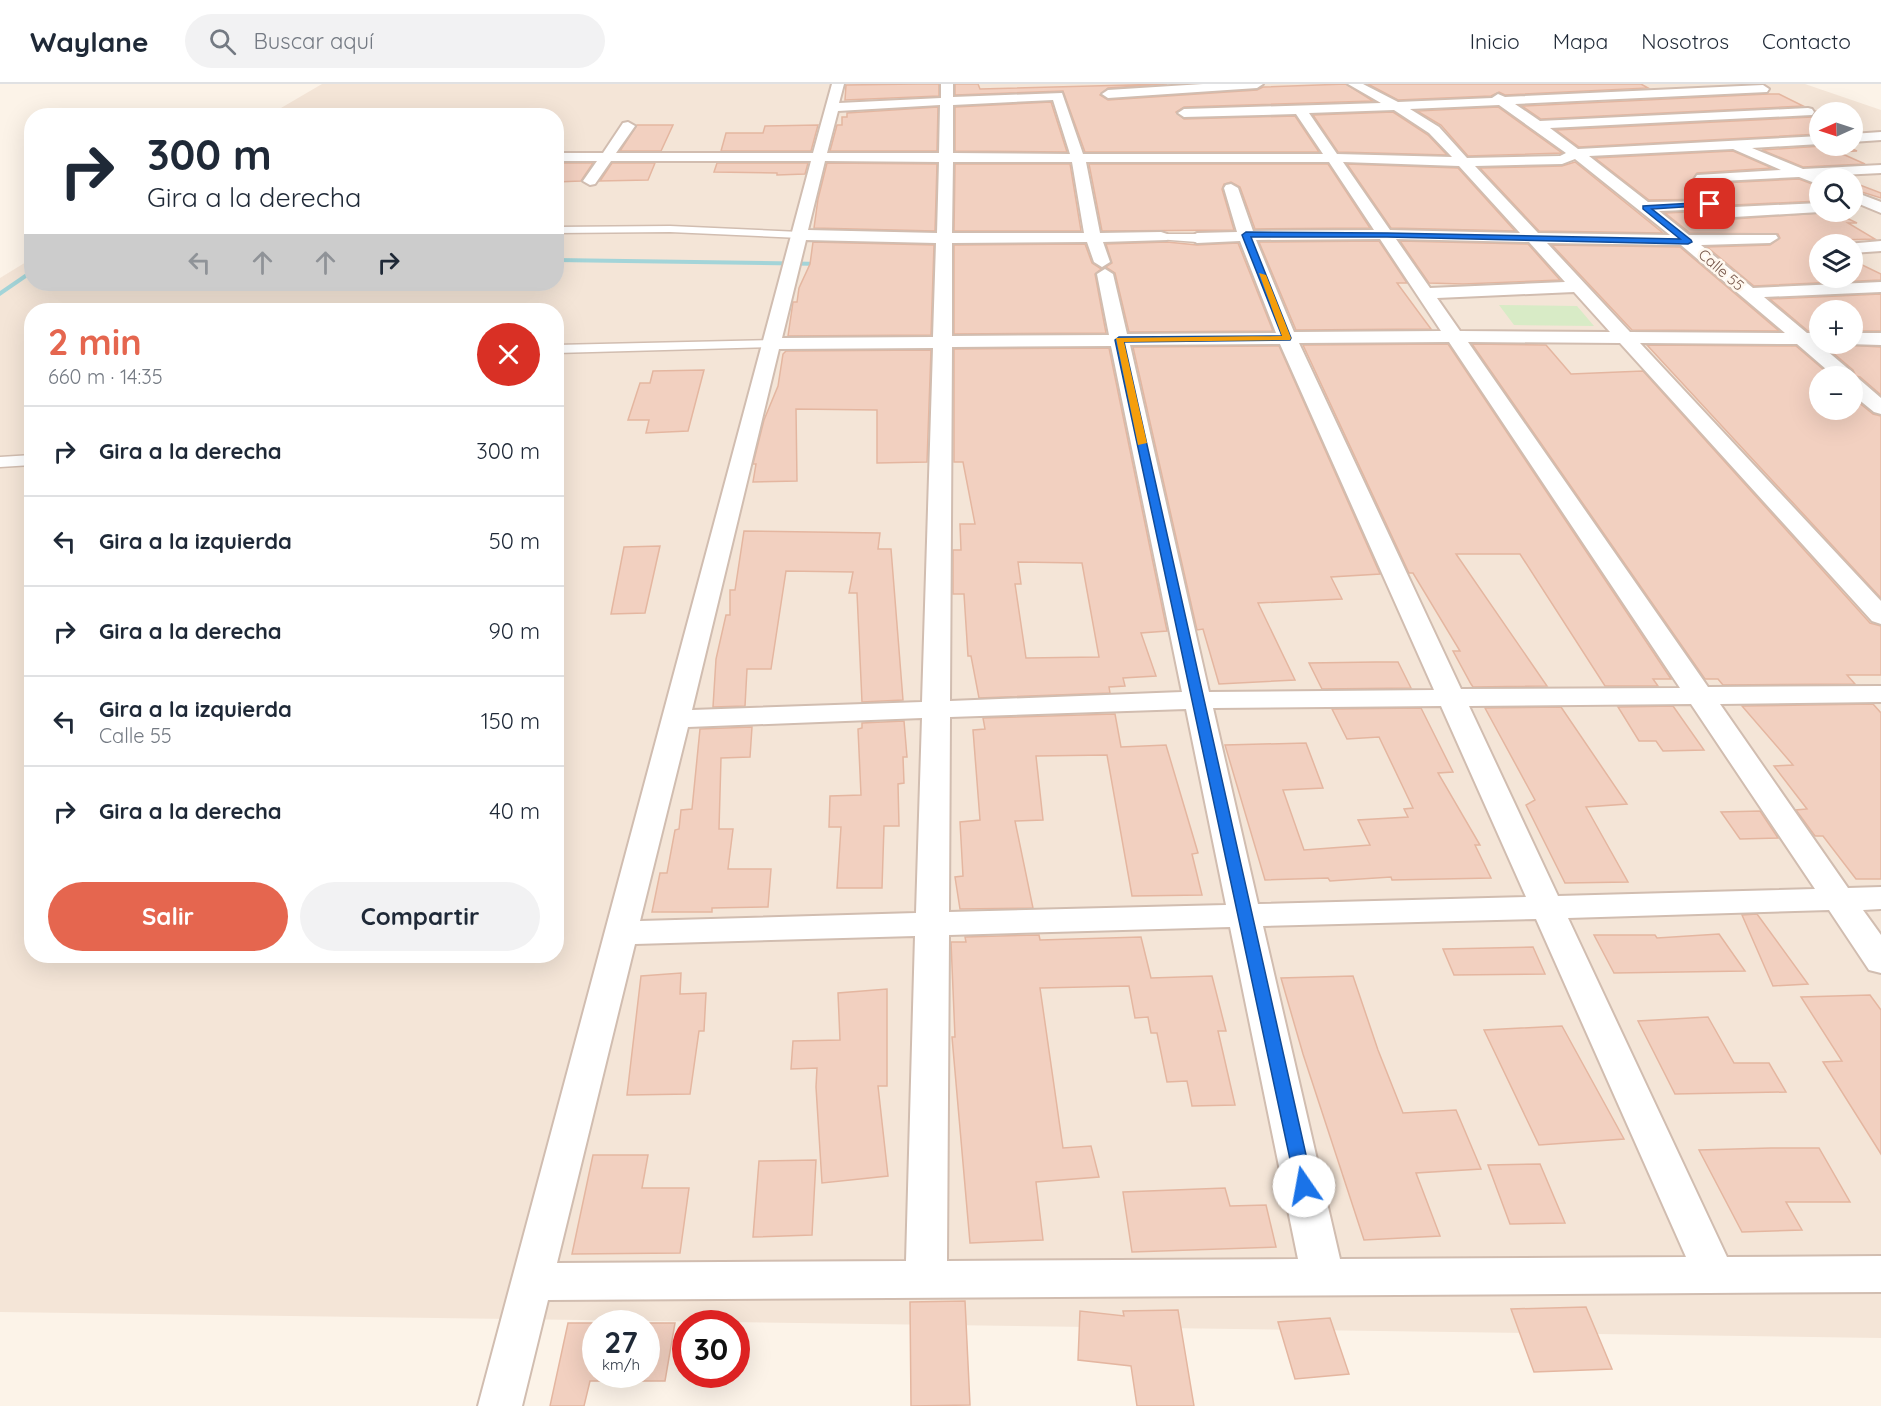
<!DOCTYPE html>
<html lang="es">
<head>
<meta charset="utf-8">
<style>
	:root { --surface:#fff; --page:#f2f2f3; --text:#1f2937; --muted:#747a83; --line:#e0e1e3; --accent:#e5664f }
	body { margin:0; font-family:Quicksand,sans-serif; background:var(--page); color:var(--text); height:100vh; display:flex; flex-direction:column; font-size:22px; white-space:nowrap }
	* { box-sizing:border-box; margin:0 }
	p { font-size:20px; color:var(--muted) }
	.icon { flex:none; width:33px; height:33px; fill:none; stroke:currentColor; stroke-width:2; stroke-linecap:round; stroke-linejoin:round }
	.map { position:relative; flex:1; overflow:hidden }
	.details { position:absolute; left:24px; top:219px; width:540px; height:660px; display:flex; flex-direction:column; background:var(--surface); border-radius:24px; box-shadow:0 6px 24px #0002 }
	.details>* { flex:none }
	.hud { position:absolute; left:24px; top:24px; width:540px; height:183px; border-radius:24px; box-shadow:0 6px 24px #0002; background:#fff; color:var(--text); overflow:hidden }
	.needle { width:39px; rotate:267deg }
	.tools { position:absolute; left:1809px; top:18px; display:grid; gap:12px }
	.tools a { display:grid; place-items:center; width:54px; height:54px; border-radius:50%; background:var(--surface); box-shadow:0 6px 24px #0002; font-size:30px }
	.speed { position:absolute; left:582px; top:1226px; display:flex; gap:12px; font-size:30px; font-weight:700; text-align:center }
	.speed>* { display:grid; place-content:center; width:78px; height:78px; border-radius:50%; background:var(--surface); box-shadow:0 6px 24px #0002; line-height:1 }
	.speed small { font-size:15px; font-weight:400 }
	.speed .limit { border:9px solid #d22; background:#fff; color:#111 }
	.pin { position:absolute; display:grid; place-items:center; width:51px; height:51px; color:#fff; margin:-26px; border-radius:12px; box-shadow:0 3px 9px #0006 }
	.me { position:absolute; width:66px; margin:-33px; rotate:348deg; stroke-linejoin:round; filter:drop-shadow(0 0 4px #0008) }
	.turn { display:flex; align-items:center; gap:21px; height:126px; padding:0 24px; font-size:27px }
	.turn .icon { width:78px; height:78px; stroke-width:2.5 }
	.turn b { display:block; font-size:42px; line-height:51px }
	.lanes { display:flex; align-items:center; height:57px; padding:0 24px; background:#0003; justify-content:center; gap:30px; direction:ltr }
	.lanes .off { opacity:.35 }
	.round { display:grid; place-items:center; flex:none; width:63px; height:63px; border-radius:32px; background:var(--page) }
	.head { display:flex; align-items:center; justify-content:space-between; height:102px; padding:0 24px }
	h1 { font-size:36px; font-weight:800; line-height:45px; color:var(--accent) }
	.action { display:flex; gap:12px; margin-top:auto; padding:12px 24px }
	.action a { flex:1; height:69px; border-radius:36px; background:var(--accent); color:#fff; font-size:24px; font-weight:800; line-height:69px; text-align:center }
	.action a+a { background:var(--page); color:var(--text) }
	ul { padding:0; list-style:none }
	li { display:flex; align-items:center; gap:18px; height:90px; padding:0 24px; border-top:2px solid var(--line) }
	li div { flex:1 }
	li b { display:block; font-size:22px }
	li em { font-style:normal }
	header { display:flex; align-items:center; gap:36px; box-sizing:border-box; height:84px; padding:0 30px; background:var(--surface); border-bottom:2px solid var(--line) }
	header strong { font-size:28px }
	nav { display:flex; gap:33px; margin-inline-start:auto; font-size:21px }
	.search { width:420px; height:54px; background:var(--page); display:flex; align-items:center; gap:15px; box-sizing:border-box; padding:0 21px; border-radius:33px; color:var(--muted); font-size:22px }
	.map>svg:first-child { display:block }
	.residential { fill:#f4e5d7; fill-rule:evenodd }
	.green { fill:#d8ebc6 }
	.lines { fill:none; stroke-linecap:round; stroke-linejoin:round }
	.stream { fill:#a3d4d8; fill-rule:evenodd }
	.building { fill:#f2d0c0; stroke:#e4b6a0; stroke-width:1.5; fill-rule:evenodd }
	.pedestrian-casing { stroke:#d1bdb0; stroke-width:3 }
	.minor-casing { stroke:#d1bdb0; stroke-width:4 }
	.pedestrian { fill:#fff; fill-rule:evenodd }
	.minor { fill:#fff; fill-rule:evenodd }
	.route { fill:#1a73e8; stroke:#114b97; stroke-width:1.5 }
	.slow { fill:#f59e0b }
	.labels { text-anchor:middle; stroke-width:5; stroke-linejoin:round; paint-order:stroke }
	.far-street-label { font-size:15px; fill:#77584c; stroke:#fff8ef }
</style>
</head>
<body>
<header>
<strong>Waylane</strong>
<div class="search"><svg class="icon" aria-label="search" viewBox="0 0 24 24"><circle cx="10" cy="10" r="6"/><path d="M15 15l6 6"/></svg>Buscar aquí</div>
<nav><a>Inicio</a><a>Mapa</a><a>Nosotros</a><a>Contacto</a></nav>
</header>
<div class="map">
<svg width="1881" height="1322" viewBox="0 0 1881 1322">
	<rect width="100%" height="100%" fill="#fcf3e8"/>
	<path class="residential" d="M322,0H1805L1881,26V1254L0,1228V194L31,175L32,200H556V32L269,31ZM1820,28H1852V62H1820ZM1820,94H1852V128H1820ZM1820,160H1852V194H1820ZM32,226H556V872H32ZM1820,226H1852V260H1820ZM1820,292H1852V326H1820Z"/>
	<path class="green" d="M1499,221L1577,222L1594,242L1514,241Z"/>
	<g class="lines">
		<path class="stream" d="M556,174L825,178L828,180L825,182L556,178Z
			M32,185V190L0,212V207Z"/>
	</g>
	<path class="building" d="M917,0H939V12L845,16L846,1Z
		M955,0H978L980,5L1167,0L1108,4L1100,11L1108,16L1257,6L1263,3L1346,0L1373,17L1184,23L1176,28L1184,35L1295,32L1319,68H1085L1063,7L955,11Z
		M1368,0H1641L1648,4L1505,11L1499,8L1491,12L1398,16Z
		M1768,10H1779L1803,22L1541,35L1522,22Z
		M1051,18L1067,68L955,67V23Z
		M938,23L937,67H830L837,41H842V33H847V29Z
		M1498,23L1562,69L1468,72L1441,41L1417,27Z
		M1816,27L1820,29V50L1579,63L1556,46L1812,33Z
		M1393,28L1428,51L1447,71L1338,68L1313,31Z
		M637,41H673L661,67H620Z
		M818,41L811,67H721L726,49H763L765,42Z
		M1822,62H1845L1857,67L1838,68L1865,80L1803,83L1762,66Z
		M1733,67L1772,84L1697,89L1693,95L1702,100L1799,95L1820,103V117L1734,121L1725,126V130L1734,135L1834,128L1857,139H1848L1875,155L1840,156L1845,159L1820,160V194H1852V176L1881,190V196L1754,202L1707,163L1770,161L1780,154L1778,150L1690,149L1665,129L1711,127L1720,122L1717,115L1649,116L1595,74Z
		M1575,78L1663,149L1539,147L1480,84L1562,82Z
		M556,79H593L581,97L556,98Z
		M612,79H655L648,96L600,97Z
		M717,79H808L805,90L777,91V89L714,88Z
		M827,79L937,80L935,147L814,144L818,115Z
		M955,80H1070L1081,147H954Z
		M1089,80H1328L1370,144L1255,145L1240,103L1231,98L1224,100L1222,105L1234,146L1102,147Z
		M1347,80L1458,84L1515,147L1391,144Z
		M1852,98L1881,109V114L1852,105Z
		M1379,157L1407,199H1397L1431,245L1296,246L1259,158Z
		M1400,157L1528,160L1560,196L1463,200L1429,199Z
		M813,158L934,161L931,251L788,252L793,218H797L799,204L810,180Z
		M1167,158L1197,161L1238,159L1273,247L1129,248L1115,189L1106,183L1112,179L1106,160Z
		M1085,160L1092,179L1101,185L1095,190L1106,249L954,250V161Z
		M1552,161L1680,163L1779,247L1632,246Z
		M1881,210V247H1852V226H1820V247H1808L1770,215Z
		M1448,260L1671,595H1653L1658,602H1605L1520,470H1456L1547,602L1473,603L1471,600L1453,567H1460L1413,489H1409L1303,261Z
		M1472,260L1546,261L1571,290L1643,287L1870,539L1881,542V591H1847L1855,600L1723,601L1718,595H1705Z
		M1826,260L1881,263V311L1860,293L1856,292L1853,286L1825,262Z
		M1647,261L1796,262L1831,292H1820V326H1852V313L1873,330L1881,332V514Z
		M1279,262L1380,490L1331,493L1342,515L1258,519L1295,596L1219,600L1203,545L1197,546L1133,263Z
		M1109,264L1167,547L1141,549L1156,592L1123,594L1125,602L1109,603L1110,609L979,614L971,572H968L964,510H953V466H961L960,440H975L963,378H954V265ZM1018,478L1082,479L1099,573L1026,574L1015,500H1021Z
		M931,266L927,378L877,379V326L796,325L797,397L753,398L756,380H753L764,336L778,302L783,270L786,267Z
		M704,286L688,347L646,349L649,336H628L640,299H650L653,287Z
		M744,447L880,449L878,465H891L903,616L862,618L857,509H849L853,488L786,487L771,585H747L745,622L713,623L716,575L726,531H730V506H735Z
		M660,462L645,529L611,530L624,463Z
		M1376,578H1398L1411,604L1322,605L1309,579Z
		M1873,620L1881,629V795H1856L1823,752H1815L1796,726L1807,725L1774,682L1793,681L1742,622Z
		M1673,622L1704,666L1663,667L1656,657H1639L1618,623Z
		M1561,623L1627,720L1586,723L1628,798L1565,799L1526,721L1535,716L1485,624Z
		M1421,624L1453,688L1438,689L1480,761H1475L1491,794L1392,796L1391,793L1330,797L1328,794L1265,796L1225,661L1306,659L1323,704L1283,706L1304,766L1370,761L1358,736L1408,733L1404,725L1413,724L1379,653L1347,655L1332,625Z
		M1115,630L1121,663L1166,661L1198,769L1192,770L1202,811L1132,812L1107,671L1036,672L1043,736L1015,737L1033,824L960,825L955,793L963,792L960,738L980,736L973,646L985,645L983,634Z
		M904,637L907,673H903L904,699L898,700L899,742H884L882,804H837L841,743H829L830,712L861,711L858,645L862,644V639Z
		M752,643L750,673L721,674L719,745H733L728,785H771L768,823L712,824V828H652L660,789H667L675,746L679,745L681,726L692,725L700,645Z
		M1760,727L1778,754L1740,755L1721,728Z
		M1757,830L1808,900L1773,902L1742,831Z
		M1719,850L1745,887L1614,889L1594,851H1655L1657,854Z
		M1039,851L1040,856L1141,853L1151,894L1212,892L1226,947H1218L1235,1021L1192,1022L1187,997L1167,998L1157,949H1151L1148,933L1135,934L1129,902L1040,904L1063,1064L1091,1062L1099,1093L1036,1098L1043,1156L970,1159L952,953H955L951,858H966L965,853Z
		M1533,863L1545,890L1454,891L1443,865Z
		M681,889L680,910L706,909L704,947H699L690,1010L627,1011L641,892Z
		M1353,892L1378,966L1403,1029L1456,1026L1481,1085L1416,1089L1440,1152L1364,1156L1303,970L1281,894Z
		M887,905V1002H878L888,1092L822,1099L816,1003L817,984L791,985L793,957L840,956L838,909Z
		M1870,911L1881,926V1070L1823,978L1842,977L1801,913Z
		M1708,933L1734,979H1769L1786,1008L1675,1010L1638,937Z
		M1562,942L1624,1055L1539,1061L1484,946Z
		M1771,1064H1819L1850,1118H1786L1802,1146L1742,1148L1699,1066Z
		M593,1071H648L642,1104H689L680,1169L572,1170Z
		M816,1076L812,1151L753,1153L759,1077Z
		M1540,1080L1565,1139L1510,1140L1488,1081Z
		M1225,1104L1230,1122L1266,1121L1276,1163L1132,1168L1123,1108Z
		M965,1217L970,1321L911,1322L910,1218Z
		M1586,1223L1612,1285L1534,1288L1511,1225Z
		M1178,1226L1194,1322H1137L1131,1282L1078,1276L1080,1227L1124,1232L1123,1227Z
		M1330,1234L1349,1290L1295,1295L1278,1238Z
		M568,1239H675L665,1297H590L584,1322H550ZM596,1239H646V1290H596Z"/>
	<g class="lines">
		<g class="pedestrian-casing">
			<path id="pedestrian" d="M670,142L800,148L806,151L800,154L670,148L556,149V143Z
				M1161,150H1197L1203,154L1197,158L1157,155V151Z
				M772,256L777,257L779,260L777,263L556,269V261Z
				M32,371V381L0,383V373Z"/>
		</g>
		<g class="minor-casing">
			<path id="minor" d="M832,0H844L839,19L941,14V0H953V13L1062,9L1083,70H1323L1296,30L1184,33L1178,29L1184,25L1381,19L1348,0H1363L1398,18L1492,14L1498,10L1505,13L1763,1L1769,5L1767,8L1515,20L1540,37L1808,24L1812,25L1814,28L1812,31L1550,44L1578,65L1820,52V60L1752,64L1803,85L1881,81V89L1821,92L1825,94H1820V101L1799,93L1702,98L1695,94L1697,91L1781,86L1733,65L1589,72L1648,118L1715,117L1718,120L1715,123L1710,125L1659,127L1689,151H1776L1778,154L1770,159L1701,161L1753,204L1881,198V208L1764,213L1807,249H1820V260H1824L1820,261L1852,288L1854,294L1859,295L1881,314V330L1874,328L1852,310V292H1834L1797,260L1640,259L1881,517V540L1872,537L1620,259L1468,258L1708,603L1881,602V618L1720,620L1848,804L1881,803V825L1863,826L1881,851V889L1869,886L1829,826L1568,834L1727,1173L1881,1172V1208L548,1216L522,1322H478L811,77H611L595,100L590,101L583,97L597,77H556V69H603L623,39L628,38L635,42L616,69H813ZM1053,16L1070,70L953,69V21ZM940,21L939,69H827L838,27ZM1499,21L1566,69L1560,72L1467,74L1439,43L1410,25ZM1394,26L1429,49L1452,73L1337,70L1309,29ZM1575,75L1670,151L1538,149L1475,82L1562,80ZM825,77L939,78L937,149L808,146ZM953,78H1072L1084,149H952ZM1086,78H1329L1374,146L1253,147L1238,104L1231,100L1226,101L1224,104L1237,148L1197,149L1189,154L1197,159L1240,157L1276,249L1127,250L1113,190L1105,185L1097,190L1109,251L952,252V159L1087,158L1094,178L1102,183L1110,178L1103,158L1167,156L1169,153L1167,150L1161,148L1100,149ZM1343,78L1459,82L1520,149L1390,146ZM1380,155L1441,247L1294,248L1256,156ZM1396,155L1529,158L1565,198L1430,204ZM806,156L936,159L933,253L782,254ZM1547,159L1681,161L1785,249L1630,248ZM1574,208L1610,248L1460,247L1437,214ZM1449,258L1680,604L1461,605L1299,259ZM1280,260L1434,606L1209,608L1130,261ZM1111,262L1182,608L950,617L952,263ZM933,264L922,618L692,626L779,265ZM1691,620L1815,805L1558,812L1469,622ZM1441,622L1526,813L1258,820L1213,624ZM1186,625L1226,821L949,828L950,633ZM922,634L916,829L640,837L688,643ZM1536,835L1686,1173L1340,1175L1263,842ZM1230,843L1298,1175L947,1177L949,851ZM915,852L906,1177L557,1179L635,860Z
				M1203,0H1263L1257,4L1108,14L1102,10L1108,6Z
				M1881,48V56L1852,58V50Z
				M1852,107L1881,118V129L1852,117Z
				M1820,119V128L1734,133L1726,128L1734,123Z
				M1881,157V167L1852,169V160H1847Z
				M1852,249H1881V261L1848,260H1852Z"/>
		</g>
		<use href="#pedestrian" class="pedestrian"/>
		<use href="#minor" class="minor"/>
	</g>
	<path class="route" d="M1710,118L1712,121L1652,125L1691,156L1692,158L1688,160L1387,153H1251L1291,254L1290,256L1124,258L1313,1102L1310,1108L1304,1110L1297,1108L1115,256L1119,253L1282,252L1242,151L1246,148L1387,149L1680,155L1643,125V122Z"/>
	<path class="slow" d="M1259,189L1266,191L1291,254L1290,256L1124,258L1147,359L1138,361L1116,254L1282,252Z"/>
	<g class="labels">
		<g class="far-street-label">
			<text transform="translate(1721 186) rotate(41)" y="5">Calle 55</text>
		</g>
	</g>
</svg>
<div class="tools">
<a><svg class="needle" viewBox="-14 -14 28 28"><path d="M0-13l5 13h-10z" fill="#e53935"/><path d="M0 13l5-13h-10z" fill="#747a83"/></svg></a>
<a><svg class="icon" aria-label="search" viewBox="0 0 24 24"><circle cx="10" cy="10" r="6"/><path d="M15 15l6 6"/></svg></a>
<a><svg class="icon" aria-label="layers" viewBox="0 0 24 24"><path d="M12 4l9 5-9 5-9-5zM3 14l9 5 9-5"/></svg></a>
<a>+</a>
<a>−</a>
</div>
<div class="speed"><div>27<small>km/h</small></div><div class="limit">30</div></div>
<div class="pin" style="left:1710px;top:120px;background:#d93025"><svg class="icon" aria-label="arrive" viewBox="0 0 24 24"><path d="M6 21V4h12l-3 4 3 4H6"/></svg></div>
<svg class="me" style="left:1304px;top:1102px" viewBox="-20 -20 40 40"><circle r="19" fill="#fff"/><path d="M0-13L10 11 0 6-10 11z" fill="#1a73e8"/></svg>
<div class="hud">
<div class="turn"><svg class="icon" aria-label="right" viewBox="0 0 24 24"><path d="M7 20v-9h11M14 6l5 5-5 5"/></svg><div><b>300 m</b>Gira a la derecha</div></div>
<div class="lanes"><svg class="icon off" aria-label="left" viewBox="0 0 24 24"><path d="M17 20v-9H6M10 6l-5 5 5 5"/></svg><svg class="icon off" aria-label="ahead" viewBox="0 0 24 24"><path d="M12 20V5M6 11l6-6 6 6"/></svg><svg class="icon off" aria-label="ahead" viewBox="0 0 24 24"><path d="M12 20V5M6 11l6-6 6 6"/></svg><svg class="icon" aria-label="right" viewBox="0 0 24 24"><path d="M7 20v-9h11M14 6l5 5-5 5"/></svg></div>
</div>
<section class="details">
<div class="head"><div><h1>2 min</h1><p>660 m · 14:35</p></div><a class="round" style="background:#d93025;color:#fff"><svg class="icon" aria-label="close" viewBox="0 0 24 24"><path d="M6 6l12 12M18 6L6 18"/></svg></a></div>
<ul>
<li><svg class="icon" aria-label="right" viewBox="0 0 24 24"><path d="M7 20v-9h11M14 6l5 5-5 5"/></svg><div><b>Gira a la derecha</b></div><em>300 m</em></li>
<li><svg class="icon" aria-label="left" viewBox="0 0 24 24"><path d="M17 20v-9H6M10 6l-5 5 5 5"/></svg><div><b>Gira a la izquierda</b></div><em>50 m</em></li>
<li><svg class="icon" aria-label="right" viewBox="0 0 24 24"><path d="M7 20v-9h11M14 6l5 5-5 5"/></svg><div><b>Gira a la derecha</b></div><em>90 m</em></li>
<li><svg class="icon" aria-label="left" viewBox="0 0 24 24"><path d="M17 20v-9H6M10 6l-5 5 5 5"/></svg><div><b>Gira a la izquierda</b><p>Calle 55</p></div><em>150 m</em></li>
<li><svg class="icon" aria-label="right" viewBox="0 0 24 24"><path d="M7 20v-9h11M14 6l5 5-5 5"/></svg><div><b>Gira a la derecha</b></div><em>40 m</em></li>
</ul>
<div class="action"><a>Salir</a><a>Compartir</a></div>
</section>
</div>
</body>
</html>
